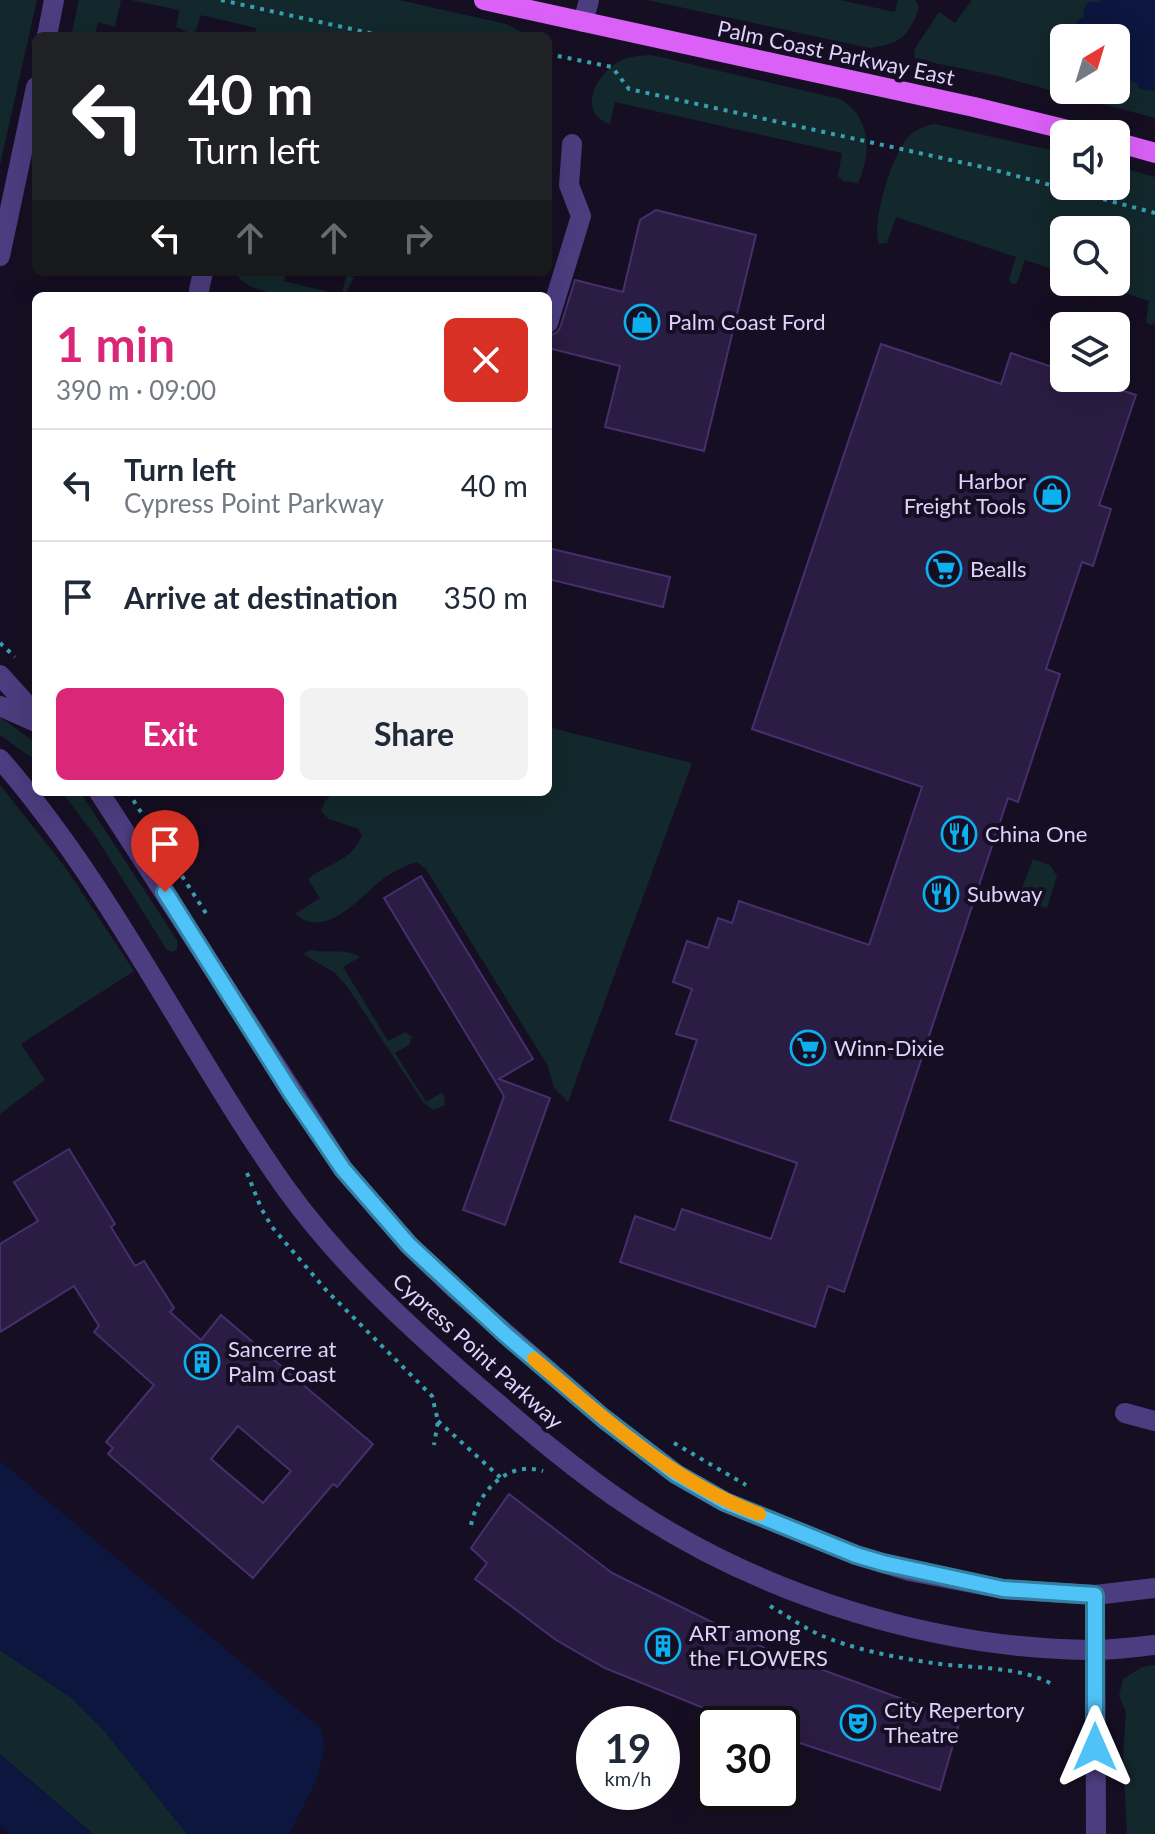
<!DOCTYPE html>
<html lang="en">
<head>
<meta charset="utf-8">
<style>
	:root { --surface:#fff; --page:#f2f2f3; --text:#1f2937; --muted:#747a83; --line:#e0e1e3; --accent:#db2777 }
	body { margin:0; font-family:Lato,sans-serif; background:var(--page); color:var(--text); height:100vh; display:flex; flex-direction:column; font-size:30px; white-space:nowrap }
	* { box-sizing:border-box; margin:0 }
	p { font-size:26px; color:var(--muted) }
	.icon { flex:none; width:44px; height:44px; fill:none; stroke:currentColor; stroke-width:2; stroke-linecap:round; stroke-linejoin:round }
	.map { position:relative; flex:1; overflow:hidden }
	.drawer { position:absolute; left:32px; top:292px; width:520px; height:504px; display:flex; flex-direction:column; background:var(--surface); border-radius:12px; box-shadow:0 8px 32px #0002 }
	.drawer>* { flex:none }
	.banner { position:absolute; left:32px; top:32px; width:520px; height:244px; border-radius:12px; box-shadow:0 8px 32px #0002; background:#202124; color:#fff; overflow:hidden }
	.needle { width:52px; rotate:38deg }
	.controls { position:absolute; left:1050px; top:24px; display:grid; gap:16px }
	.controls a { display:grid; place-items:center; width:80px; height:80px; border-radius:12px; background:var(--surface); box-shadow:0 8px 32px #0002; font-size:40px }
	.speed { position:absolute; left:576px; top:1706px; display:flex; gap:16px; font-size:40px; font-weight:700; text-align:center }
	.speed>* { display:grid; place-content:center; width:104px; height:104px; border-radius:50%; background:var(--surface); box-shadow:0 8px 32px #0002; line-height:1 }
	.speed small { font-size:20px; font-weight:400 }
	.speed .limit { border:4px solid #111; border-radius:12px; background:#fff; color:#111 }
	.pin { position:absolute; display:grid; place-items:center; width:68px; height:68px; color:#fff; margin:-82px -34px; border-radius:50% 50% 50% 0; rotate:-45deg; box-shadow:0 0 8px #0007 }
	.pin .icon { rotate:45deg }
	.me { position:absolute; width:88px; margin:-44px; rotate:0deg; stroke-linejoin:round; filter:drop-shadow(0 0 6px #0008) }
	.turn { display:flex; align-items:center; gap:28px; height:168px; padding:0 24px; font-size:36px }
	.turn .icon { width:104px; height:104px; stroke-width:2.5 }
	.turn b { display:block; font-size:56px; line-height:68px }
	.lanes { display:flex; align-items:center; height:76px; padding:0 24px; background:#0003; justify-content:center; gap:40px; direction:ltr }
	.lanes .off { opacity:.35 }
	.round { display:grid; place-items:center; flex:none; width:84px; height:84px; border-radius:12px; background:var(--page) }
	.head { display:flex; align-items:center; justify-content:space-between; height:136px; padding:0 24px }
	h1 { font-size:48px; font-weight:700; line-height:60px; color:var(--accent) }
	.primary-button { display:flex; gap:16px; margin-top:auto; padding:16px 24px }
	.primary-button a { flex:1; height:92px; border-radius:12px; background:var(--accent); color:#fff; font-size:32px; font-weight:700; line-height:92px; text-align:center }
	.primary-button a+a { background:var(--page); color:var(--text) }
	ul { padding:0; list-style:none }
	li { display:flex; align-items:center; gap:24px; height:112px; padding:0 24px; border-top:2px solid var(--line) }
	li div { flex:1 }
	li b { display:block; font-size:30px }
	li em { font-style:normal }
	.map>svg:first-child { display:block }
	.green { fill:#13282c }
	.water { fill:#0c163e }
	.building { fill:#2b1c43; stroke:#472f6d; stroke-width:2; fill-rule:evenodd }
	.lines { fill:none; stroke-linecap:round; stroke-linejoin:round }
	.path { stroke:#35a0af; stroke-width:4; stroke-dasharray:4 6; stroke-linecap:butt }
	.minor { stroke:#4b3d7f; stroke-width:20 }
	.major { stroke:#da60f7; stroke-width:20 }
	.route-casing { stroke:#337fa1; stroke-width:20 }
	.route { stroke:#4fc3f7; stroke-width:14 }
	.slow { stroke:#f59e0b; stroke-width:14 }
	.labels { text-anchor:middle; stroke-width:8; stroke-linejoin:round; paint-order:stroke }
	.street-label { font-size:22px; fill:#dfd3fd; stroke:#160f23 }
	.poi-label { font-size:22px; fill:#dfd3fd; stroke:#160f23; text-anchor:start }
</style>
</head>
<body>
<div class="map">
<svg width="1155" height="1834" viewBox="0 0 1155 1834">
	<rect width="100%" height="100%" fill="#160f23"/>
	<path class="green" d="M0,0H37L0,165Z
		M79,0H121L115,27L98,22L95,36H71Z
		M131,0H399L506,24L529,36H255L256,28L201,15L196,30L192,34L176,27L179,10Z
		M647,0H840L895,12L898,0H915L919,6C910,37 899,44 869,48Z
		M972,0H1101L1099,3L1089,2L1083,11L1085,17L1077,37L1064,38V90H1116V76L1137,83L1140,89L1155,91V118L994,75L915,59L914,50L939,12L955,23Z
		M651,55L840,99C871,117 872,153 858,183L843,181L838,176L842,153L615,102L610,124C576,112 596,74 620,61C629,56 640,56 651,55Z
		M935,124L1064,153V186H1116V166L1155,177V323L1150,325L1146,322L1149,301L1093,282H1116V230H1064V273L1025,260L1017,283L1012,284L1009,280L1016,257L896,217L887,243L879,244C871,222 892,155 908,137C916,129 924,126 935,124Z
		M236,272H286L284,281L341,295L347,275L354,278L344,296C318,296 246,300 236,272Z
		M0,717L36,743V761L0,735Z
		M548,727L692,763L568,1102L554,1088L548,1066L426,869L417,862C407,865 396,870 387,876C362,893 328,942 295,914L320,898L308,879C330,861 351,863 362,835L358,829L329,819L321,811L325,801L334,792H548Z
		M0,785L65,867L134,971L21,1044L45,1080L0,1114Z
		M62,792H80L177,940V949L173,952L167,950L96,837Z
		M1033,859L1050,865L1057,876L1047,908L1021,900L1019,896Z
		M310,950C326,954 346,948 360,957L343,967L388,1041L405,1032L412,1037L409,1045L395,1053L426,1102L441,1093L444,1095L445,1105L433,1110L423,1102L347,986L335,973L303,954Z
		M0,1650L70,1697L106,1733L187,1834H93L0,1754Z
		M1155,1665V1834H1127L1123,1756L1126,1712L1119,1696L1123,1679L1142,1667Z"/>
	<path class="water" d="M1101,0H1155V91L1140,89L1137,83L1116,76V38H1068L1076,37L1072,31L1077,21L1084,17L1083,11L1089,1L1099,3Z
		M0,1461L320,1728L325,1748L315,1783L289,1834H187L106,1733L70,1697L0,1650Z
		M0,1754L93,1834H9L0,1825Z"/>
	<path class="building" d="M656,210L756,235L704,451L605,427L620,366L548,348V336L556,333L560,328L575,280L623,292L640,220Z
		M881,344L1001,384L1011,353L1064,371V378H1085L1136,395L1099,505L1111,509L1093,566L1082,562L1046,669L1060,674L1018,802L1008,798L844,1292L828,1286L815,1327L620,1262L635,1216L675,1230L682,1209L771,1239L797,1163L670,1120L697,1040L676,1034L692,989L673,982L687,941L708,948L718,918L732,923L739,901L869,945L922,787L752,729Z
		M548,548L670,577L663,607L548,579Z
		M421,876L533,1059L499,1079L550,1098L505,1225L463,1210L504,1096L384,898Z
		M69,1149L115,1224L111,1227L135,1266L144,1261L174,1308L170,1312L201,1340L221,1315L373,1444L337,1487L333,1484L253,1578L108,1454L113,1448L106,1442L154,1385L94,1332L99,1326L74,1286L0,1332V1244L38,1221L14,1182ZM238,1426L291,1471L263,1503L211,1459Z
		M509,1494L612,1573L771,1651L960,1720L940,1790L782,1737V1724H743L605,1668L556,1640L475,1579L487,1563L471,1548Z"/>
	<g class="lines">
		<path class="path" d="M221,0L383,36
			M548,54L612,67L629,89L987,168L1155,213
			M0,643L15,657
			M128,792L209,918
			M247,1173L261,1208L272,1227L326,1290L432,1396L438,1421L434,1445
			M438,1421L501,1478
			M674,1443L746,1485
			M471,1525C478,1492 507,1460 543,1471
			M770,1606C786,1615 801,1626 818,1634C851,1649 898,1658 933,1663C970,1669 1022,1665 1055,1686"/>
		<path class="minor" d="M583,22L589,0
			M47,36L54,0
			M0,256L36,87
			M199,290L203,272
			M548,323L581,216L569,185L572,144
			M0,675L36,715
			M0,706L36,722
			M0,759C114,890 187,1049 287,1190C340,1263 407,1325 475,1384C526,1428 577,1472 633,1509C765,1596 934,1649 1093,1650C1114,1650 1135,1647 1155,1645
			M99,792L343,1169L409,1245L455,1289L603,1418L676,1474L725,1502L856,1555L909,1571L1003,1589L1062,1593L1095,1595L1155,1588
			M1125,1413L1155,1421
			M1095,1595L1096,1834"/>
		<path class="major" d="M484,0L974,107L1084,134
			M1116,142L1155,153"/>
	</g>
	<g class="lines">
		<g class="route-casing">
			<path id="route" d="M165,892L292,1094L343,1169L409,1245L506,1335L603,1418L676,1474L725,1502L856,1555L883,1563L1003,1589L1095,1595V1747"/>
		</g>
		<use href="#route" class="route"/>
		<path class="slow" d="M534,1359C604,1418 672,1482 759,1514"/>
	</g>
	<defs>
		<g id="shop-ring" transform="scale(1.8)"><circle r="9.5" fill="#160f23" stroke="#0cb0ef" stroke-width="1.5"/><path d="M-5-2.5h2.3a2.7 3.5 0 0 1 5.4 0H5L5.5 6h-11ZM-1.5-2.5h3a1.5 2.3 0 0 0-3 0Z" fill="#0cb0ef"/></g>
		<g id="supermarket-ring" transform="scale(1.8)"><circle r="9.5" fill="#160f23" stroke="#0cb0ef" stroke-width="1.5"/><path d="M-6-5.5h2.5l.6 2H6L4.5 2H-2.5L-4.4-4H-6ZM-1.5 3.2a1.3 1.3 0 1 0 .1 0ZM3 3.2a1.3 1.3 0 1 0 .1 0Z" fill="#0cb0ef"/></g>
		<g id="restaurant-ring" transform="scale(1.8)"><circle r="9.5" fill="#160f23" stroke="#0cb0ef" stroke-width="1.5"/><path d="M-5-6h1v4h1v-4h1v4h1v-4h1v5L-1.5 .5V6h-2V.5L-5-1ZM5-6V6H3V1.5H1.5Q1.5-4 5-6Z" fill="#0cb0ef"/></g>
		<g id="building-ring" transform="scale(1.8)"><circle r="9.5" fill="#160f23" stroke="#0cb0ef" stroke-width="1.5"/><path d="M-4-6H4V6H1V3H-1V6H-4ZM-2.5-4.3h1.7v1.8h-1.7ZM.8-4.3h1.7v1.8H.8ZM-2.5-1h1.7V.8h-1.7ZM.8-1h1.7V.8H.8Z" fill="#0cb0ef"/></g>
		<g id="theatre-ring" transform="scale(1.8)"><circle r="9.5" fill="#160f23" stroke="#0cb0ef" stroke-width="1.5"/><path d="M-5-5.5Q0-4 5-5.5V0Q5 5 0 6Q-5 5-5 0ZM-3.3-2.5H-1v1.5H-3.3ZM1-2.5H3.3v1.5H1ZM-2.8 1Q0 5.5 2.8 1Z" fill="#0cb0ef"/></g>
	</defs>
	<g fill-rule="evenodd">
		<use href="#shop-ring" x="642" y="322"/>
		<use href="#shop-ring" x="1052" y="494"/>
		<use href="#supermarket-ring" x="944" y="569"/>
		<use href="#restaurant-ring" x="959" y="834"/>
		<use href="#restaurant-ring" x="941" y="894"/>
		<use href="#supermarket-ring" x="808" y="1048"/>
		<use href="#building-ring" x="202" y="1362"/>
		<use href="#building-ring" x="663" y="1646"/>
		<use href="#theatre-ring" x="858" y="1723"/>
	</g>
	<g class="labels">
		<g class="street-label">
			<text transform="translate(836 53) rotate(12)" y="8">Palm Coast Parkway East</text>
			<text transform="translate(478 1351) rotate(42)" y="8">Cypress Point Parkway</text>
		</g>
		<g class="poi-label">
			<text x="668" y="330">Palm Coast Ford</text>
			<text x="1026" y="489" text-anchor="end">Harbor<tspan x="1026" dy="25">Freight Tools</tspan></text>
			<text x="970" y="577">Bealls</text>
			<text x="985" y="842">China One</text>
			<text x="967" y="902">Subway</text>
			<text x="834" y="1056">Winn-Dixie</text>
			<text x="228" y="1357">Sancerre at<tspan x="228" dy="25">Palm Coast</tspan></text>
			<text x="689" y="1641">ART among<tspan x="689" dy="25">the FLOWERS</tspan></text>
			<text x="884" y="1718">City Repertory<tspan x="884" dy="25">Theatre</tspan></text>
		</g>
	</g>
</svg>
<div class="controls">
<a><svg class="needle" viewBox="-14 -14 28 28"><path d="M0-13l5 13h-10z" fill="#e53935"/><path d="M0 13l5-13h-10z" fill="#747a83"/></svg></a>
<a><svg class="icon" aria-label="sound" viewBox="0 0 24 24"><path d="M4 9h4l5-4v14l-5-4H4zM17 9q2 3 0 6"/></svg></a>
<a><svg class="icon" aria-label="search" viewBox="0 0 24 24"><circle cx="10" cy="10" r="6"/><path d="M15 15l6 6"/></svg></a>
<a><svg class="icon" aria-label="layers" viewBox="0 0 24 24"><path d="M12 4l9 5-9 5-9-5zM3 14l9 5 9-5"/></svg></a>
</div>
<div class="speed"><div>19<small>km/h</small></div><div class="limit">30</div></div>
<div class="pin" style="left:165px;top:892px;background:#d93025"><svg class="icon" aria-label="arrive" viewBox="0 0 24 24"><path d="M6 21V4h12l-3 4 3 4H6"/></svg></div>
<svg class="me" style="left:1095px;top:1747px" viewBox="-20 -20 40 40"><path d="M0-17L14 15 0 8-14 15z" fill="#4fc3f7" stroke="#fff" stroke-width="4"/></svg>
<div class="banner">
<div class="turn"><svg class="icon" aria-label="left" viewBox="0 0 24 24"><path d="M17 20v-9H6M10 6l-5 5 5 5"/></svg><div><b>40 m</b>Turn left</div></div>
<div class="lanes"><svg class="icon" aria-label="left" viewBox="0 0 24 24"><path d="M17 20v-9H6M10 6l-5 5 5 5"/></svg><svg class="icon off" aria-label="ahead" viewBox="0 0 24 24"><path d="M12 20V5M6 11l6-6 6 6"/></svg><svg class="icon off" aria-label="ahead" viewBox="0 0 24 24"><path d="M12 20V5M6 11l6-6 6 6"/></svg><svg class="icon off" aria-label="right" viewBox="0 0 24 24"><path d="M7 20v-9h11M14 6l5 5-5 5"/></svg></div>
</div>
<section class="drawer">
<div class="head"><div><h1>1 min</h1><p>390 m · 09:00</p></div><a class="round" style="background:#d93025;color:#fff"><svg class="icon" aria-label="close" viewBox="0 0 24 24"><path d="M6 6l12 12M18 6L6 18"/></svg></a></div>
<ul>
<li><svg class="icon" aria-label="left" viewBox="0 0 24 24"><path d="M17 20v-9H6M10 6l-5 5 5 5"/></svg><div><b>Turn left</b><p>Cypress Point Parkway</p></div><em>40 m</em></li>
<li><svg class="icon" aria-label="arrive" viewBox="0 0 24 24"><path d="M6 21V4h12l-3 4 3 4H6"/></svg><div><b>Arrive at destination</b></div><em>350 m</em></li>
</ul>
<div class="primary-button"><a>Exit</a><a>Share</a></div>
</section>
</div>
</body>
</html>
